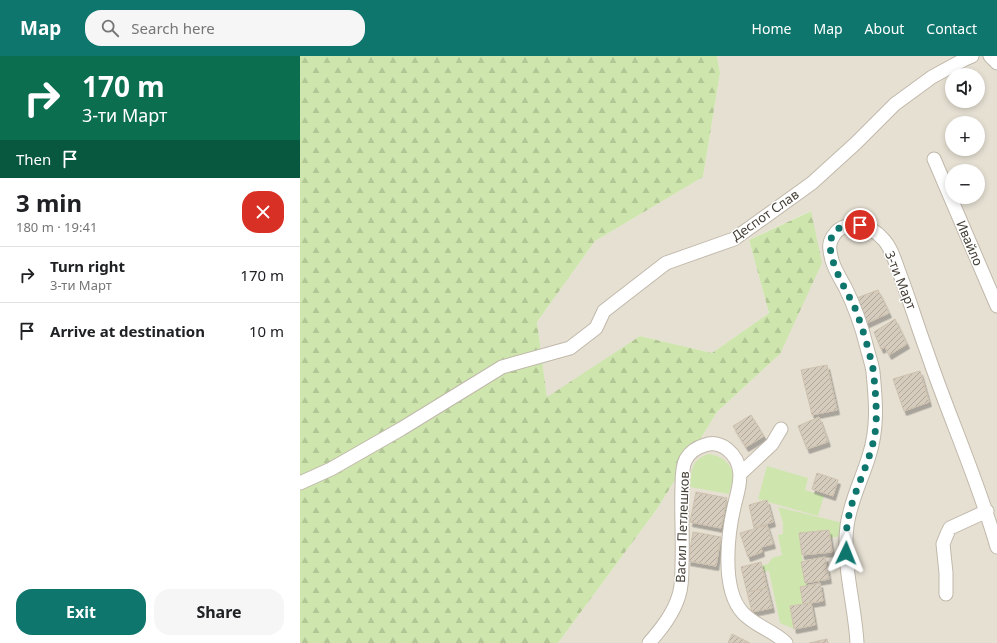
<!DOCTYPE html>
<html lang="en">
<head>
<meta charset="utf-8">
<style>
	:root { --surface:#fff; --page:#f6f6f6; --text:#202124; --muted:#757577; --line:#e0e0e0; --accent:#0f766e }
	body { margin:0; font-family:"Noto Sans",sans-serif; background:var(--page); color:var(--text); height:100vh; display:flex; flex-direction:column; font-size:15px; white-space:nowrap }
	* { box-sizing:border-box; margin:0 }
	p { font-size:13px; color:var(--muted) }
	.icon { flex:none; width:22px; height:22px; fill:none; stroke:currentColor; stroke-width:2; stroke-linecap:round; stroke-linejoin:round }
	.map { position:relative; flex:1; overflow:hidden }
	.details { display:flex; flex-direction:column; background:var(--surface); width:300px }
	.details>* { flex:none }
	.guide { background:#0b6e4f; color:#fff; overflow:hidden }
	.buttons { position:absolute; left:645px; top:12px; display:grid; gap:8px }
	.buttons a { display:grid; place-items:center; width:40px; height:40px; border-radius:50%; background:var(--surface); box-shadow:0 2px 6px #0003; font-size:20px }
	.pin { position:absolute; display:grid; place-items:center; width:34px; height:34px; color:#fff; margin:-17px; border:2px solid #fff; border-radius:50%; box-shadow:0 1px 4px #0007 }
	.me { position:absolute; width:44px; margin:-22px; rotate:2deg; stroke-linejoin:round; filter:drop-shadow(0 0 3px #0008) }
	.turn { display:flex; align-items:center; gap:14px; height:84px; padding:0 16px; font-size:18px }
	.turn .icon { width:52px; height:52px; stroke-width:2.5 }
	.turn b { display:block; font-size:28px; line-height:34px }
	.then { display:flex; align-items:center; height:38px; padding:0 16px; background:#0003; gap:8px; font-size:15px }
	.round { display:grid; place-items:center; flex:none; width:42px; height:42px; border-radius:16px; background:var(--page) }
	.headline { display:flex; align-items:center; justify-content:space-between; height:68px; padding:0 16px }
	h1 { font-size:24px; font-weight:700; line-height:30px }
	.button { display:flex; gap:8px; margin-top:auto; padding:8px 16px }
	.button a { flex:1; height:46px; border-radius:16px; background:var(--accent); color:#fff; font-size:16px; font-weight:700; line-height:46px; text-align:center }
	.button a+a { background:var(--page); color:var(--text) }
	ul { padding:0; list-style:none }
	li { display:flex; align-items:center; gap:12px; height:56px; padding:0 16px; border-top:1px solid var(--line) }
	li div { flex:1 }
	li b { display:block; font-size:15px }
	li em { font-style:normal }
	header { display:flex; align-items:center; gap:24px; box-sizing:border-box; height:56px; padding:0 20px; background:var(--accent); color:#fff }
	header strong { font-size:19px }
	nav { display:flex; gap:22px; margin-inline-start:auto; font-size:14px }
	.search { width:280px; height:36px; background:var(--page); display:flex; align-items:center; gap:10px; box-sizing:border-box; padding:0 14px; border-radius:16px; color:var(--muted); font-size:15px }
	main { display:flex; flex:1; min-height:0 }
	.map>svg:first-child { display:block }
	.residential { fill:#e6e0d3; fill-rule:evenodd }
	.grass { fill:#cee6ae }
	.forest { fill:url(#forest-firs) }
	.building { fill:url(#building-hatch); stroke:#cec1ae; filter:url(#shadow) }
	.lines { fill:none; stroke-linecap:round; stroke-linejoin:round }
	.street-casing { stroke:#c0b8aa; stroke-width:15 }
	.street { stroke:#fff; stroke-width:13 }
	.route { stroke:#0f766e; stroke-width:7; stroke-dasharray:0 12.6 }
	.labels { text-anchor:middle; stroke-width:3; stroke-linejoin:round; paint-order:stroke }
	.street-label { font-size:13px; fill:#443e35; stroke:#fff }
</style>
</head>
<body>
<header>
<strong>Map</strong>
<div class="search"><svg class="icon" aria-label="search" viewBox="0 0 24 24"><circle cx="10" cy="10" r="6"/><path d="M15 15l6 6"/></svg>Search here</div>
<nav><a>Home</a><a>Map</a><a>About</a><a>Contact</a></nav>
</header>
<main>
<section class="details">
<div class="guide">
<div class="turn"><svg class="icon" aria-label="right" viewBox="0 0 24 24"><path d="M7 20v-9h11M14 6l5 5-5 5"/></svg><div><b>170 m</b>3-ти Март</div></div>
<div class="then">Then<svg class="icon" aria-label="arrive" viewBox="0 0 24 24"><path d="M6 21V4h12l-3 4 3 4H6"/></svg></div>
</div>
<div class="headline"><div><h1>3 min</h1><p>180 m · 19:41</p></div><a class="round" style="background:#d93025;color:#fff"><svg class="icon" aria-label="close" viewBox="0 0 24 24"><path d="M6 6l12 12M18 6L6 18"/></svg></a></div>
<ul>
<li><svg class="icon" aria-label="right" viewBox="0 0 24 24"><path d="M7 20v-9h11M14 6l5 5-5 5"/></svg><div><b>Turn right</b><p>3-ти Март</p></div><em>170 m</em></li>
<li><svg class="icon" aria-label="arrive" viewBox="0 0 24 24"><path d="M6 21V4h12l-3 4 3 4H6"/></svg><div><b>Arrive at destination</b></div><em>10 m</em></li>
</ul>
<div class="button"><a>Exit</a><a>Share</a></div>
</section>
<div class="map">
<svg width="697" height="587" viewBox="0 0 697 587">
	<defs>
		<pattern id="forest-firs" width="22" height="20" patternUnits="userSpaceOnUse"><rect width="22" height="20" fill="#cee6ae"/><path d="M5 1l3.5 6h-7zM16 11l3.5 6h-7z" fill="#b2c696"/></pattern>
		<pattern id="building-hatch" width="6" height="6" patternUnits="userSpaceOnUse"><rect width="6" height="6" fill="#d6ccbd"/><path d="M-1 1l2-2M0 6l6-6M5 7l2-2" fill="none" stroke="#afa79a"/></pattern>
		<filter id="shadow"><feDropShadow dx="2.5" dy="4.5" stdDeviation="0" flood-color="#0004"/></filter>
	</defs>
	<rect width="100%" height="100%" fill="#f2eee5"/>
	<path class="residential" d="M417,0H697V587H258L357,453L417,356L480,298L510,155L449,184L469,257L412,297L340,280L247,342L237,266L295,185L403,121L420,17ZM652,19H678V45H652ZM652,67H678V93H652ZM652,115H678V141H652Z"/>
	<path class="grass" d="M408,398C420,399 431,406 433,419C433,425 430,433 429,438L390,431C392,414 390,405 408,398Z
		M467,410L508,422L505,434L524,440L518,460L458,443Z
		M478,451L547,468L537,481L502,483V500L509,538H503L507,556L496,561L497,574L480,567L469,515L454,517L452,511L468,508L472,502L482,499L478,479L483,478V467Z"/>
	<path class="forest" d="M0,0H417L420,17L403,121L295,185L237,266L247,341L340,280L412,297L469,257L449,184L511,155L522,207L480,298L417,356L357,453L258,587H0Z"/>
	<path class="building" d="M578,234L589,257L565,268L554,243Z
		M595,263L607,288L589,299L585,291L581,293L574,276Z
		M527,309L537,354L512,359L501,314Z
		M620,315L629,346L604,355L593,323Z
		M451,359L464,380L446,391L433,370Z
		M519,361L528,386L507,393L498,370Z
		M517,417L538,424L533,440L512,433Z
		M396,436L427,442L421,472L390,466Z
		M467,444L473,466L454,472L449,449Z
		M467,469L473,488L461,491L462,496L448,501L440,477Z
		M529,474L532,496L502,499L499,477Z
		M393,476L421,481L416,510L388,505Z
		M525,501L529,523L505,527L501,506Z
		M461,506L467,532L447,536L441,511Z
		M520,527L523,545L503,548L500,531Z
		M467,532L472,552L452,556L447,536Z
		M511,547L515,569L494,573L490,550Z
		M432,578L450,587H428Z
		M527,583L528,587H509Z"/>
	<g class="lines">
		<g class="street-casing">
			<path id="street" d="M690,0L697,7
				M634,103L697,250
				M440,418L472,388L481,373
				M0,427L31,413L101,373L202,311L270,292L296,272L304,255L366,207L434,183L512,127L556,87L595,48L632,21L665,3L672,0
				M646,538V517L643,488L647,478L650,472L687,455
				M349,587C361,573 374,557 379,539C382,530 382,518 382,509C383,482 381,456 382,430C382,422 382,410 386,403C390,396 398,391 405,389C413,386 420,388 427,393C444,407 441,424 436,443C428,473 420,533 443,557C455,570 474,575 486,587
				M557,587C555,548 542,509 547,470C550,446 562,423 569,400C578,372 576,346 573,316C572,308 569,300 567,292C562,271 555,251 545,231C539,220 531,208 530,194C529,189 531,183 534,179C545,162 572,170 583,183C591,191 595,205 599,216C609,242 617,269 627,296C649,361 678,424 697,491"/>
		</g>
		<use href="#street" class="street"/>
	</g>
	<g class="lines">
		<path class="route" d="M546,497C546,488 546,479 547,470C551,438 570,409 575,377C578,361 575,329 573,313C569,294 562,270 555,252C547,234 508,177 548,169C551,169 556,169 560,169"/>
	</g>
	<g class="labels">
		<g class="street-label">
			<text transform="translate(465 159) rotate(-35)" y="5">Деспот Слав</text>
			<text transform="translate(670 187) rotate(67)" y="5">Ивайло</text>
			<text transform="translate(601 224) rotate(68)" y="5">3-ти Март</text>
			<text transform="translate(382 471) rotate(-88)" y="5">Васил Петлешков</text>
		</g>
	</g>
</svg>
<div class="buttons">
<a><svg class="icon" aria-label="sound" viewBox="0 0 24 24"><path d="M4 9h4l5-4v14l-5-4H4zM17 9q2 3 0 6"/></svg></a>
<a>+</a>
<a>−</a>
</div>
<div class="pin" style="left:560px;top:169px;background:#d93025"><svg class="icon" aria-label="arrive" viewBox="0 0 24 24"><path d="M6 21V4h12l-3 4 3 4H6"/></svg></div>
<svg class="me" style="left:546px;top:497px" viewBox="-20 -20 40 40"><path d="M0-17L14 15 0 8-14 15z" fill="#0f766e" stroke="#fff" stroke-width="4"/></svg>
</div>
</main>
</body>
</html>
